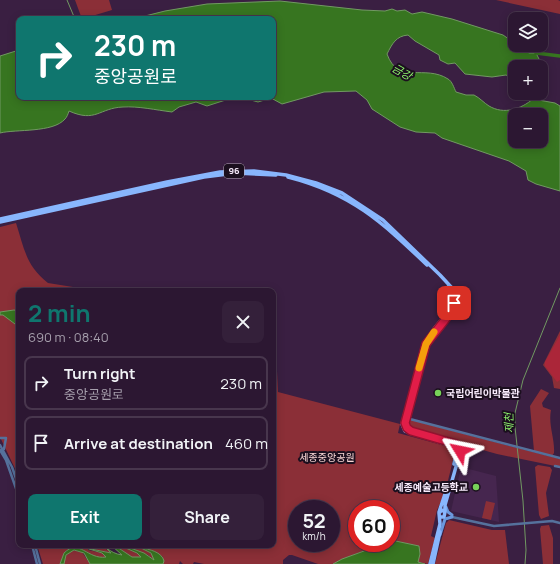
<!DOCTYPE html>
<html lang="en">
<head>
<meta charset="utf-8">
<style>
	:root { --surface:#2c1732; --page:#34203a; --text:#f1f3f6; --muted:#a69fac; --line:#48364d; --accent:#0f766e }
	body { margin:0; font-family:Manrope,"Noto Sans KR",sans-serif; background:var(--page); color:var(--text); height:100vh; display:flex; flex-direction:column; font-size:15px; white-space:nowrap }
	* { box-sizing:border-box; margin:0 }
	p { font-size:13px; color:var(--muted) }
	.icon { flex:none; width:22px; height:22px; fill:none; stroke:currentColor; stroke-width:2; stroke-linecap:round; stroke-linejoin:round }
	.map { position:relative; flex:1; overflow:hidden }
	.drawer { position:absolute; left:16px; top:288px; width:260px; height:260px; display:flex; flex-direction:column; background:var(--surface); border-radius:8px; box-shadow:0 2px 10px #0003,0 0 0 1px var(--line) }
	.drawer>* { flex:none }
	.banner { position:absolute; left:16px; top:16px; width:260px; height:84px; border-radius:8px; box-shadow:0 2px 10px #0003,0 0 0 1px var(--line); background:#0f766e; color:#fff; overflow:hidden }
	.buttons { position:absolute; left:508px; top:12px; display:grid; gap:8px }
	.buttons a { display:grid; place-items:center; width:40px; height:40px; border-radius:8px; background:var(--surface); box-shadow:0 2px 10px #0003,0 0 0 1px var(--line); font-size:20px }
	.speed { position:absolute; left:288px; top:500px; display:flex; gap:8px; font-size:20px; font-weight:700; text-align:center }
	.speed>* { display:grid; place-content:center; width:52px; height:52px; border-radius:50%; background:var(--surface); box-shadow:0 2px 10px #0003,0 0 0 1px var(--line); line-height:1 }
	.speed small { font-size:10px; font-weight:400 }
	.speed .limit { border:6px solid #d22; background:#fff; color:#111 }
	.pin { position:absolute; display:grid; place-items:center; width:34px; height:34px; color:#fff; margin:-17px; border-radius:8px; box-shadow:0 2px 6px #0006 }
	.me { position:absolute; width:44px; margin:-22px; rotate:305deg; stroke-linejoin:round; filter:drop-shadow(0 0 3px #0008) }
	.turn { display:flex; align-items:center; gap:14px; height:84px; padding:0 12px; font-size:18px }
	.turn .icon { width:52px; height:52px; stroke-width:2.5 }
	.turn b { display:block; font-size:28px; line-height:34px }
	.round { display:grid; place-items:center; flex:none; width:42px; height:42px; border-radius:8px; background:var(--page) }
	.summary { display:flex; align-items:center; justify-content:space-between; height:68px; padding:0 12px }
	h1 { font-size:24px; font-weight:700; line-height:30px; color:var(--accent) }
	.primary-button { display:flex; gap:8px; margin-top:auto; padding:8px 12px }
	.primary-button a { flex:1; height:46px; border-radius:8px; background:var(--accent); color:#fff; font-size:16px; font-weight:700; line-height:46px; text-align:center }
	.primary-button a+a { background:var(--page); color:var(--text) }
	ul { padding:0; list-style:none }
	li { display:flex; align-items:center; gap:12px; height:54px; margin:0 8px 6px; padding:0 4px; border:2px solid var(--line); border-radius:8px }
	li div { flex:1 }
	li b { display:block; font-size:15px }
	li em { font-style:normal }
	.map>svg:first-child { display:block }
	.built { fill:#46264f }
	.green { fill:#8b2f37; fill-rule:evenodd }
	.forest { fill:#ab2639 }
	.water { fill:#377520; stroke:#719962; fill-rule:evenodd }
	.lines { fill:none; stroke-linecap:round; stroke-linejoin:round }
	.stream { stroke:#719962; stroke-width:1 }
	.river { stroke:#377520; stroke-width:3.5 }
	.tertiary { stroke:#55719c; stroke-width:2.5 }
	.secondary { stroke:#6b98dd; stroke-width:3 }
	.primary { stroke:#88b6fd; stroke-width:3.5 }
	.route-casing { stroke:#92132f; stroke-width:10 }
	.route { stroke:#e11d48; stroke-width:7 }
	.slow { stroke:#f59e0b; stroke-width:7 }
	.poi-dot { fill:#77d259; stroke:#1b0f1e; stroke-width:1.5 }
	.labels { text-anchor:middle; stroke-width:4; stroke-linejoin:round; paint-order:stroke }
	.shield { fill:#1b0f1e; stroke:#b6aaba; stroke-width:1 }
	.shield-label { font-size:9px; font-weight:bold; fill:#f9ecfd }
	.poi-label { font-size:10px; font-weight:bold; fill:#f9ecfd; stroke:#1b0f1e; text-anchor:start }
	.park-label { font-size:10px; fill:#fad7d6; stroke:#1b0f1e }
	.water-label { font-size:11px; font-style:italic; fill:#8df36c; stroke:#1b0f1e }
</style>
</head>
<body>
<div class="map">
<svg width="560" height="564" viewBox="0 0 560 564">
	<rect width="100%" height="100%" fill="#3a1f42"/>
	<path class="built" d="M461,467L496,476L499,522L451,511Z"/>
	<path class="green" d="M75,0H109L112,10L82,19Z
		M496,0H558L560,1V14Z
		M16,223C24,248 26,266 48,283L98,291H19V477L0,437V227Z
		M560,331V389L554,388L552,377L543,365Z
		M273,341L276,350L278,392L400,424L398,433L453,448L455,452L445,493L437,510L431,536L435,538L428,564L418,562L420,554L419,546L391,540V509H357V543H376L364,551L342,559L333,564H318L292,555H289L283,560V564H204L194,562L193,564H183L180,561L179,564H163V557L157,553L145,549L154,556V560L148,555L122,545H273ZM297,509H331V543H297Z
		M541,389L549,393L542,403L543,407L551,410C548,425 555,438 554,453L552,456L534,451L530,406Z
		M407,419L560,459V467L497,454L415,431L408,427Z
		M538,465L550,467L552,470L546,493L549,516L541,519L539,515L535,467Z
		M486,501L495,503L491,520L482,518Z
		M449,520L492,530H505L509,564H435L446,523Z
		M549,525L553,538V564H543L540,529L541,526Z
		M37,545C53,545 102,540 111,553L88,548V550L102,553L106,557C86,560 79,538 64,553L60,564H43Z
		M114,545C122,545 136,551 141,557H132Z
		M71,550L82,552L90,564H64V558Z"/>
	<path class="forest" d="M560,335V380L557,382L545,366V362Z"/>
	<path class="water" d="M280,1L362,10L385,11L392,9L397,11L405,10L412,14L422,12L452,19L503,35L529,53H536L541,63L539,67H515V80L506,75L492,77L465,74L455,63L448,64L440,60L439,55L415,41L408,35C396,36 392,44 387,54C398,85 425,64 448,79C452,81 454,88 456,92L466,95H474C480,98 484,103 489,106C504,115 521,109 533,99L555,103L560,106V191L536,184L528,180L526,171L509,161L442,138L435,133L416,132L400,127L372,109L367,100L356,91L324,92L282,104L271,98L258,102L240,97H273V19H133L165,11L207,4ZM515,115H541V141H515Z
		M19,50V97H235L207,106L196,102L179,107L172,112C156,110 138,106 123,107C99,108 96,123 69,111C68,114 67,117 65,119C53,133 16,129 0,133V56Z
		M14,310L19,311V327L3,315H0V312Z
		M391,540L419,546L420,554L418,562L425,564H333L342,559L364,551L376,543H391Z
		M91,545C109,545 108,553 122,555L111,545H114L132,557H141L137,553L119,545H122L144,553L154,560L151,553L141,548C149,549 162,552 164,561L163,564H90L84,553L74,550L66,555L64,564H60L64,553C79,538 88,560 106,557L102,553L86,548L111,553L106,548Z"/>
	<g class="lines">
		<path class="stream" d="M67,0L75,19
			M525,564L526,550L523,501L515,427V413L523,380L560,288"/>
		<path class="river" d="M536,53L560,56"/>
		<path class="tertiary" d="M406,418L560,458
			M0,438H6L4,449
			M0,445L12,467L19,487
			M0,450L6,460L19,497
			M555,466L560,467
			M452,517L494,526L552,521L560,523
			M32,545L37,564
			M35,545L40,564"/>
		<path class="secondary" d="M446,507L448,512L452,515
			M440,535L445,519L452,517"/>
		<path class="primary" d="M288,177C351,193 382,222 427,265
			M0,219L167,182L220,172L254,171L286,175L316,183L342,193L383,220L440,275L452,288L454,299L452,310L426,344L405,423L407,428L411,431L456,444L460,448V453L445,505V512
			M0,222L204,177L236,173L276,175
			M434,329C443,317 458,304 448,287
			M407,406L402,424L405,431L455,447L457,451L454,464
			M439,512L448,485
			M430,564L440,524L439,513L442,510L445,512L444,517H440
			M433,564L440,532"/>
	</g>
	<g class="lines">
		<g class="route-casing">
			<path id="route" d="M454,303L448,316L426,344L405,423L407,428L411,431L456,444L460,451"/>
		</g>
		<use href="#route" class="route"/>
		<path class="slow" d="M419,368L426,344L434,332"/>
	</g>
	<g class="poi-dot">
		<circle cx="438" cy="393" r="4"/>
		<circle cx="476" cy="487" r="4"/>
	</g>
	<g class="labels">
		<rect class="shield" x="224" y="164" width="20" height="14" rx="3"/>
		<g class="shield-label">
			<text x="234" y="174">96</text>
		</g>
		<g class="poi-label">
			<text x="446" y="397">국립어린이박물관</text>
			<text x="468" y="491" text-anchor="end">세종예술고등학교</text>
		</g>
		<g class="park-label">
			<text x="327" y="461">세종중앙공원</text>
		</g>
		<g class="water-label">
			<text transform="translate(402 72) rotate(29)" y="4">금강</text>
			<text transform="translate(509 423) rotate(-92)" y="4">제천</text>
		</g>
	</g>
</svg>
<div class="buttons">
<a><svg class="icon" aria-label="layers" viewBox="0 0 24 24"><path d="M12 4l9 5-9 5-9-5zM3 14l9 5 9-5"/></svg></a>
<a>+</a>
<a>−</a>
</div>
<div class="speed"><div>52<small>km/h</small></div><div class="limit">60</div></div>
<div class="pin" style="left:454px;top:303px;background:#d93025"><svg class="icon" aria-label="arrive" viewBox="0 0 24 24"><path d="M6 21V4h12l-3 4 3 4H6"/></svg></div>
<svg class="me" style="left:460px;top:451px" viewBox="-20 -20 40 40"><path d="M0-17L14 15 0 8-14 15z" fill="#e11d48" stroke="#fff" stroke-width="4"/></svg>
<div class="banner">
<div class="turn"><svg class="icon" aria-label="right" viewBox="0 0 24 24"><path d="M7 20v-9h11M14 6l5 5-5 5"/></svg><div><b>230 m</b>중앙공원로</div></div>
</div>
<section class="drawer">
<div class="summary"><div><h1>2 min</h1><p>690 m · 08:40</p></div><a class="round"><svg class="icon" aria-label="close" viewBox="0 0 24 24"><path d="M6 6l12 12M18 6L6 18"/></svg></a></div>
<ul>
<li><svg class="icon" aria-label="right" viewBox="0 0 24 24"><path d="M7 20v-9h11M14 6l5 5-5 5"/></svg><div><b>Turn right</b><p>중앙공원로</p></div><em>230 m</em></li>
<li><svg class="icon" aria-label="arrive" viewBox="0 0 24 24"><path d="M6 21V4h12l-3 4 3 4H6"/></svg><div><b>Arrive at destination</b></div><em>460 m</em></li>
</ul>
<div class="primary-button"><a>Exit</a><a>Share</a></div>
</section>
</div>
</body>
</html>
